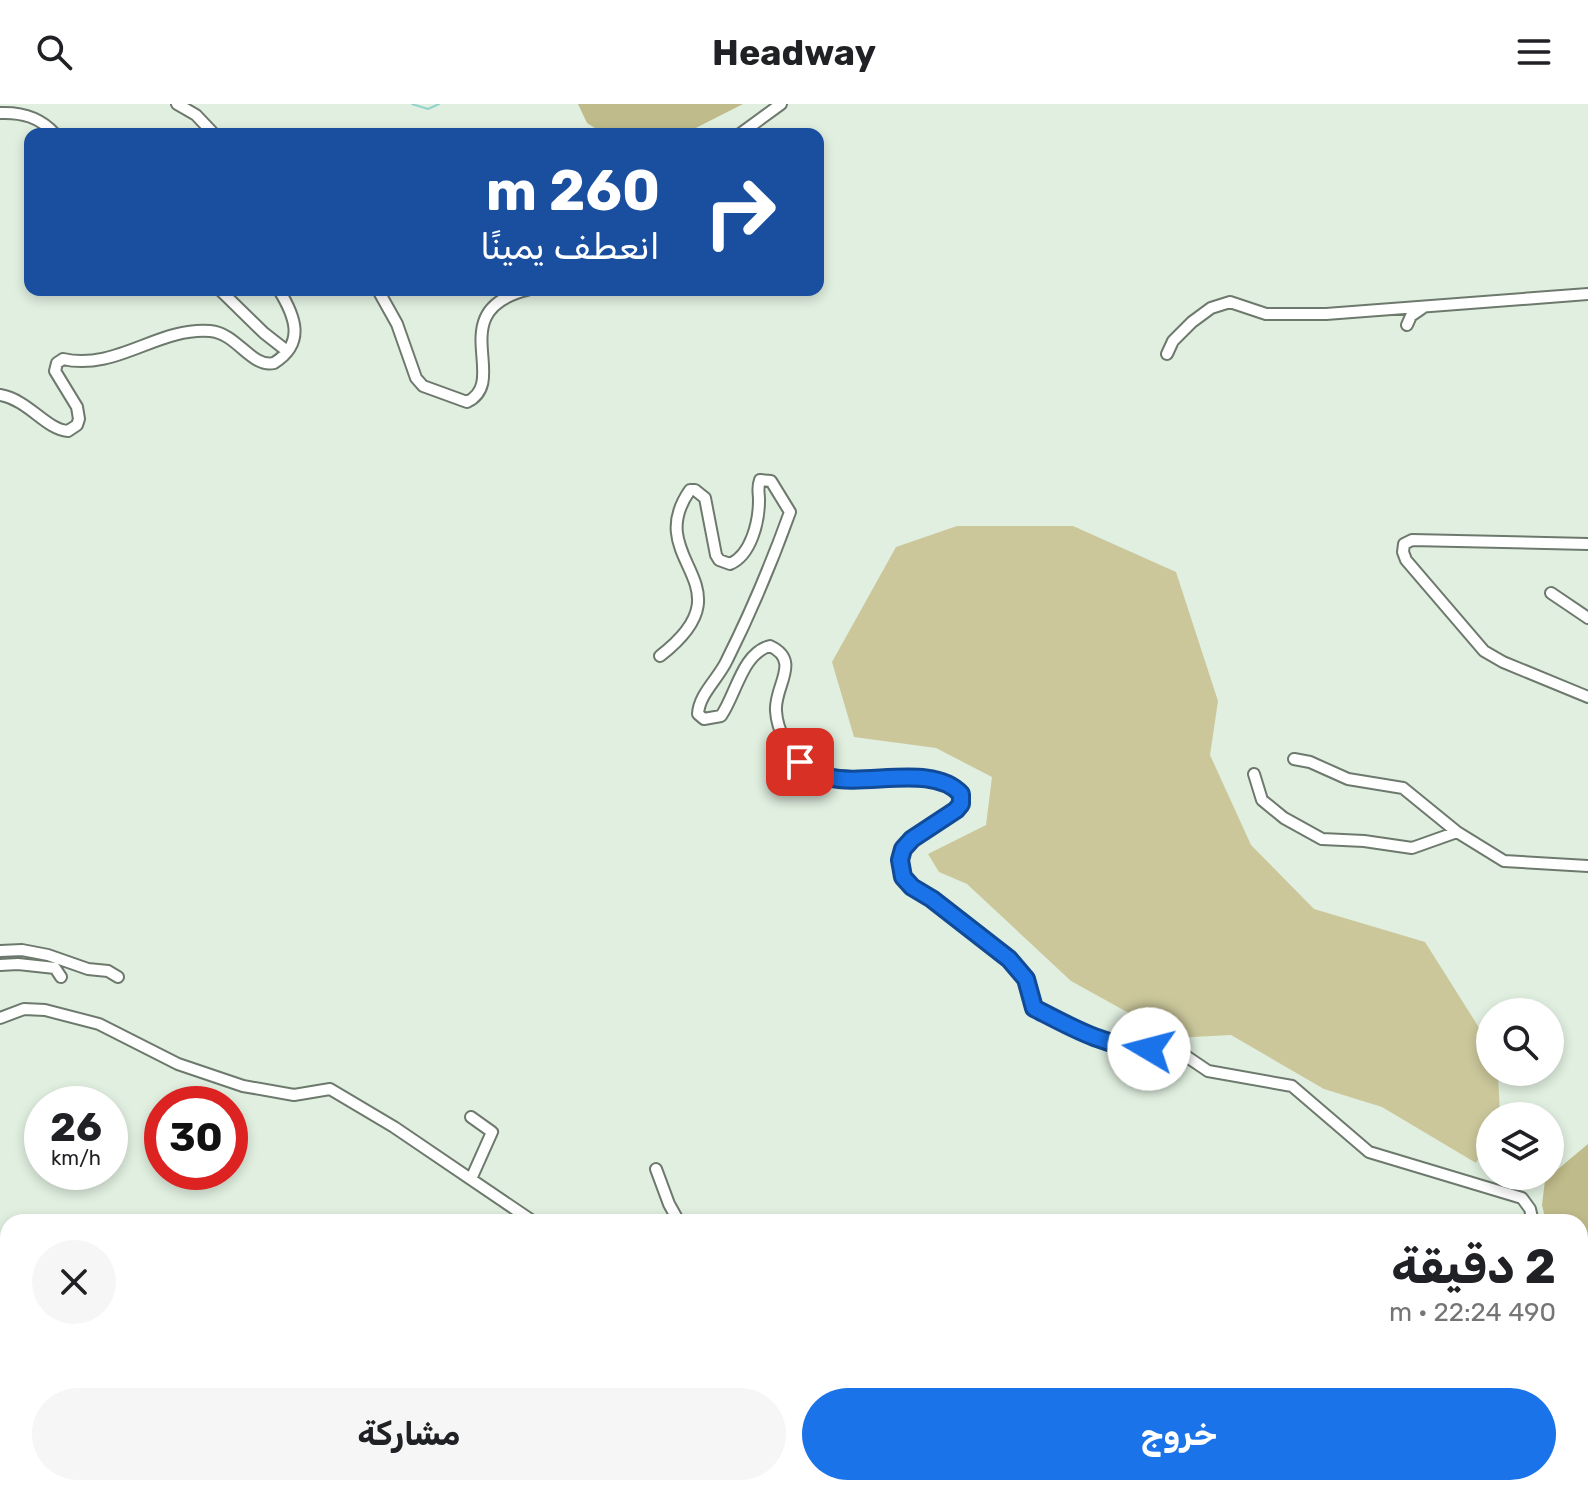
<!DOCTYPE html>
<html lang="ar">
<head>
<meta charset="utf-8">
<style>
	:root { --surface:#fff; --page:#f6f6f6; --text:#202124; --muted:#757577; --accent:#1a73e8 }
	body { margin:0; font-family:Rubik,"Noto Sans Arabic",sans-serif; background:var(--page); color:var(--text); direction:rtl; height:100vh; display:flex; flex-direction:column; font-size:30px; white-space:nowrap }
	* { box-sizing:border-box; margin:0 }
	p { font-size:26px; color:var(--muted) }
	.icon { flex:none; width:44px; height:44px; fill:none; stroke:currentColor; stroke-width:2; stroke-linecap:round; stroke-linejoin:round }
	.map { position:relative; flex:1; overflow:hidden; direction:ltr }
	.panel { position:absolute; left:0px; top:1110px; width:1588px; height:282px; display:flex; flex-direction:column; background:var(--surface); border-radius:24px 24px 0 0; box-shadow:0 4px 12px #0003; direction:rtl }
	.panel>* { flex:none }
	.hud { position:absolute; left:24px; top:24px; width:800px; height:168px; border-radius:16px; box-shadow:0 4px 12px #0003; direction:rtl; background:#1a4fa0; color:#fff; overflow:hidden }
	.buttons { position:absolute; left:1476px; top:894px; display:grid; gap:16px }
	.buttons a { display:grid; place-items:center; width:88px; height:88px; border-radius:50%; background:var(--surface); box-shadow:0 4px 12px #0003; font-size:40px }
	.speed { position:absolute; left:24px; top:982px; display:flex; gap:16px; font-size:40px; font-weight:700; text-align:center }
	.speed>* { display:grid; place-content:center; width:104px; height:104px; border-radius:50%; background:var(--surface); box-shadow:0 4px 12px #0003; line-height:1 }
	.speed small { font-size:20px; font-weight:400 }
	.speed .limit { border:12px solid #d22; background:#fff; color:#111 }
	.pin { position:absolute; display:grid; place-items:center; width:68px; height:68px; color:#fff; margin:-34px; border-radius:16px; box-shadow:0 4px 12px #0006 }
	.me { position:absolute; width:88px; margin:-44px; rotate:278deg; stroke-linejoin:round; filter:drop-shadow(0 0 6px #0008) }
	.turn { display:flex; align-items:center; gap:28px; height:168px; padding:0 32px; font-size:36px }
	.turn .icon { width:104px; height:104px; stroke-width:2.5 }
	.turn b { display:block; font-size:56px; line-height:68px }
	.round { display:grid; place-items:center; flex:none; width:84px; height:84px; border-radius:42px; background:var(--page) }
	.headline { display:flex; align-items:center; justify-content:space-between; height:136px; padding:0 32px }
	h1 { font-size:48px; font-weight:700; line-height:60px }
	.primary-button { display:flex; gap:16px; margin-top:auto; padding:16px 32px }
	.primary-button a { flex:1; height:92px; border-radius:48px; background:var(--accent); color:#fff; font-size:32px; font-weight:700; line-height:92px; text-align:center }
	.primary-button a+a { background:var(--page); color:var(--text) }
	header { display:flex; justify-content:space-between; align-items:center; height:104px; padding:0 32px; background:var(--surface); font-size:36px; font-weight:700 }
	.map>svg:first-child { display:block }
	.green { fill:#cbc79b }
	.forest { fill:#bfbb8a }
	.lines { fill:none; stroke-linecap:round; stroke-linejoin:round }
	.stream { stroke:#94d3cb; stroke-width:2 }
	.minor-casing { stroke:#6d796d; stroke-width:14 }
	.minor { stroke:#fff; stroke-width:10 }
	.route-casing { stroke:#114b97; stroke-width:20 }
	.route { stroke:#1a73e8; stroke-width:14 }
</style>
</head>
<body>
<header><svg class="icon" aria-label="menu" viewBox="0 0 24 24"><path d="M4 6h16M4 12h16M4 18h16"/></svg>Headway<svg class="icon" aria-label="search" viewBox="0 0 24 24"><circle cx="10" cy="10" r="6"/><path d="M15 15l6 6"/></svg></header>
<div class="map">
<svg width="1588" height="1391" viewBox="0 0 1588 1391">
	<rect width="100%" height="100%" fill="#e0efe0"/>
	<path class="green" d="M957,422H1073L1176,468L1218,597L1210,651L1251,741L1314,805L1425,838L1490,941V968H1498L1500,1012H1490V1033L1476,1059L1382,1003L1324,985L1231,931L1174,934L1071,877L967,780L939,768L928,750L986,721L992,673L936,644L854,633L832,558L896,443Z"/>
	<path class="forest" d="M578,0H743L684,30H604L587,19Z
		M1588,1040V1215L1580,1204V1118H1546L1542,1101L1545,1076Z"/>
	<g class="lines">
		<path class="stream" d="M412,0L428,5L439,0"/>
		<g class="minor-casing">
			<path id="minor" d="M177,0L196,11L214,30
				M0,9C22,8 40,13 55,30
				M740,30L781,0
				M220,186L264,229L287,247
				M378,186L397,220L416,274L423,282L467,298C511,277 442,207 527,186
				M1407,221L1411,212L1424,203
				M1167,250L1173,237L1192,218L1211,204L1230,198L1266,210H1326L1588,190
				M0,291C29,296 45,325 68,327L77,321L79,315L77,303L55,267L57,259L63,255C116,267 158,223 210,227C237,229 251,264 274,259C306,239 295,212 279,186
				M1588,440L1412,436L1404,440L1403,448L1406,456L1484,547L1503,558L1588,593
				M1551,489L1588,514
				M660,552C753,480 640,457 690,386H695L705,394L716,451L719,456L730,460C751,451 759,418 759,396C759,388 757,384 760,376L771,377L790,408C772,458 751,508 727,556C719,574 699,590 698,610L704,615L721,612C736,591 742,549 770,542C802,557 774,582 776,607C777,626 789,648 803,660C847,696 926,651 961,690V700L956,706L912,735L903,745L900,756L903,773L912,783L932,795L1009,855L1026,875L1034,904L1107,939L1131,944L1180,948L1208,967L1292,982L1369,1048L1522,1094L1530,1105L1533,1118
				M1294,655L1310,658L1348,675L1403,684L1457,728
				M1254,670L1262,696L1284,714L1322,735L1364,737L1412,744L1457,728L1504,757L1588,762
				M0,847L22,846L48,851L88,865L108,867L118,873
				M0,861L18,860L55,864L61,873
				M0,914L24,905L45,906L99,920L178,960L243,982L294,991L330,985L394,1023L534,1118
				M656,1065L669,1100L679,1118
				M471,1075L492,1028L471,1013
				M1580,1235L1588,1241
				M0,1377L8,1376
				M85,1384L86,1391
				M697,1384L699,1391
				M809,1384L810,1391
				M1328,1391L1332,1384"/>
		</g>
		<use href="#minor" class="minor"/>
	</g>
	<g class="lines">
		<g class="route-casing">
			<path id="route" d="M800,658C809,665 817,670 828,673C866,683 933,659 961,690V700L956,706L912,735L903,745L900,756L903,773L912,783L932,795L1009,855L1026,875L1034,904C1071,923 1105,943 1149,945"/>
		</g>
		<use href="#route" class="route"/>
	</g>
</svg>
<div class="buttons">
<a><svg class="icon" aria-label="search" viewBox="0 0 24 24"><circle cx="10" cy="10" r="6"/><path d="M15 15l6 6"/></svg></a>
<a><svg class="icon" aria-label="layers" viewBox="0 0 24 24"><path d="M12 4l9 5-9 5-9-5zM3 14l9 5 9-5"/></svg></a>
</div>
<div class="speed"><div>26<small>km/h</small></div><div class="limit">30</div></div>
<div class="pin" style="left:800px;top:658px;background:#d93025"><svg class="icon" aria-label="arrive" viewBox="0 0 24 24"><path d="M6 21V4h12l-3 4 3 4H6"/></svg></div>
<svg class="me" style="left:1149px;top:945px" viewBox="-20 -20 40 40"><circle r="19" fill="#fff"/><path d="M0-13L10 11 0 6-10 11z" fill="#1a73e8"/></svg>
<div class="hud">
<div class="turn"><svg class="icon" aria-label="right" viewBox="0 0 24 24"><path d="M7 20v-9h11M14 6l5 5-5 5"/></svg><div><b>260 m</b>انعطف يمينًا</div></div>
</div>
<section class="panel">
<div class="headline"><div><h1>2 دقيقة</h1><p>490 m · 22:24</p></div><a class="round"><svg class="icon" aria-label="close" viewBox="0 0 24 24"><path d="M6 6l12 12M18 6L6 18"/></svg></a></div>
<div class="primary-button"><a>خروج</a><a>مشاركة</a></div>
</section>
</div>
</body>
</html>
